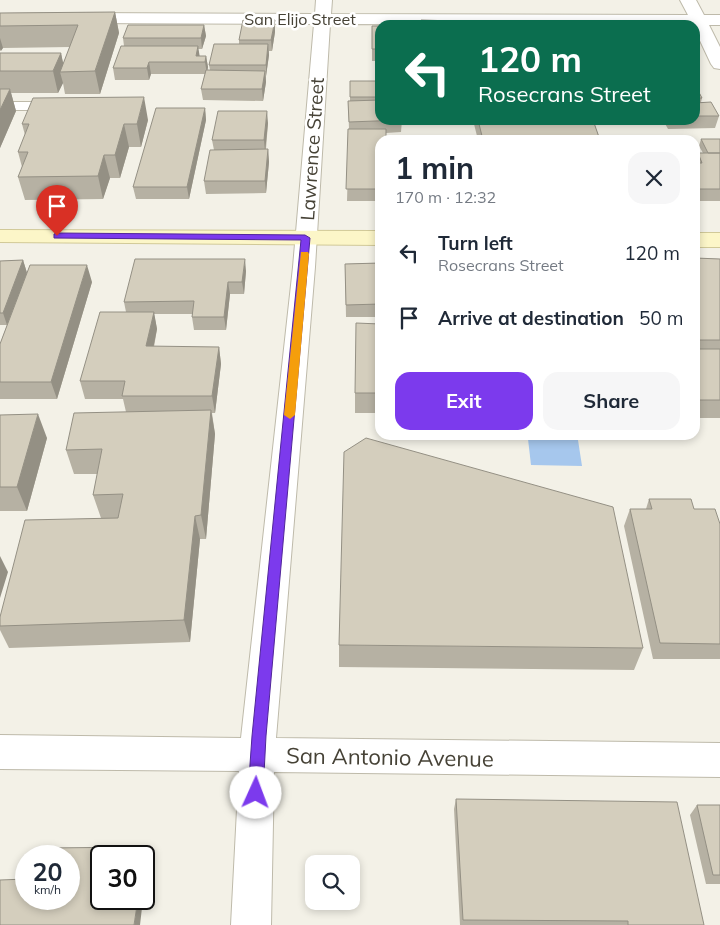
<!DOCTYPE html>
<html lang="en">
<head>
<meta charset="utf-8">
<style>
	:root { --surface:#fff; --page:#f6f6f7; --text:#1f2937; --muted:#747a83; --accent:#7c3aed }
	body { margin:0; font-family:Mulish,sans-serif; background:var(--page); color:var(--text); height:100vh; display:flex; flex-direction:column; font-size:19px; white-space:nowrap }
	* { box-sizing:border-box; margin:0 }
	p { font-size:16px; color:var(--muted) }
	.icon { flex:none; width:28px; height:28px; fill:none; stroke:currentColor; stroke-width:2; stroke-linecap:round; stroke-linejoin:round }
	.map { position:relative; flex:1; overflow:hidden }
	.side { position:absolute; left:375px; top:135px; width:325px; height:305px; display:flex; flex-direction:column; background:var(--surface); border-radius:15px; box-shadow:0 2px 8px #0003 }
	.side>* { flex:none }
	.guide { position:absolute; left:375px; top:20px; width:325px; height:105px; border-radius:15px; box-shadow:0 2px 8px #0003; background:#0b6e4f; color:#fff; overflow:hidden }
	.buttons { position:absolute; left:305px; top:855px; display:grid; gap:10px }
	.buttons a { display:grid; place-items:center; width:55px; height:55px; border-radius:10px; background:var(--surface); box-shadow:0 2px 8px #0003; font-size:25px }
	.speed { position:absolute; left:15px; top:845px; display:flex; gap:10px; font-size:25px; font-weight:700; text-align:center }
	.speed>* { display:grid; place-content:center; width:65px; height:65px; border-radius:50%; background:var(--surface); box-shadow:0 2px 8px #0003; line-height:1 }
	.speed small { font-size:12px; font-weight:400 }
	.speed .limit { border:2px solid #111; border-radius:8px; background:#fff; color:#111 }
	.pin { position:absolute; display:grid; place-items:center; width:42px; height:42px; color:#fff; margin:-51px -21px; border-radius:50% 50% 50% 0; rotate:-45deg; box-shadow:0 0 5px #0007 }
	.pin .icon { rotate:45deg }
	.me { position:absolute; width:55px; margin:-28px; rotate:2deg; stroke-linejoin:round; filter:drop-shadow(0 0 4px #0008) }
	.turn { display:flex; align-items:center; gap:18px; height:105px; padding:0 20px; font-size:22px }
	.turn .icon { width:65px; height:65px; stroke-width:2.5 }
	.turn b { display:block; font-size:35px; line-height:42px }
	.round { display:grid; place-items:center; flex:none; width:52px; height:52px; border-radius:15px; background:var(--page) }
	.headline { display:flex; align-items:center; justify-content:space-between; height:85px; padding:0 20px }
	h1 { font-size:30px; font-weight:700; line-height:38px }
	.cta { display:flex; gap:10px; margin-top:auto; padding:10px 20px }
	.cta a { flex:1; height:58px; border-radius:15px; background:var(--accent); color:#fff; font-size:20px; font-weight:700; line-height:58px; text-align:center }
	.cta a+a { background:var(--page); color:var(--text) }
	ul { padding:0; list-style:none }
	li { display:flex; align-items:center; gap:15px; height:65px; padding:0 20px }
	li div { flex:1 }
	li b { display:block; font-size:19px }
	li em { font-style:normal }
	.map>svg:first-child { display:block }
	.water { fill:#a6c7ed }
	.lines { fill:none; stroke-linecap:round; stroke-linejoin:round }
	.lane-casing { stroke:#bebaaa; stroke-width:2 }
	.street-casing { stroke:#bebaaa; stroke-width:2 }
	.secondary-casing { stroke:#d1c998; stroke-width:2 }
	.lane { fill:#fff; fill-rule:evenodd }
	.street { fill:#fff; fill-rule:evenodd }
	.secondary { fill:#fcf6c8; fill-rule:evenodd }
	.wall { fill:#b6b1a3 }
	.shaded-wall { fill:#949084 }
	.building { fill:#d4cebd; stroke:#949084 }
	.route { fill:#7c3aed; stroke:#51269a }
	.slow { fill:#f59e0b }
	.labels { text-anchor:middle; stroke-width:5; stroke-linejoin:round; paint-order:stroke }
	.far-street-label { font-size:16px; fill:#464236; stroke:#fff }
	.street-label { font-size:19px; fill:#464236; stroke:#fff }
	.near-street-label { font-size:22px; fill:#464236; stroke:#fff }
</style>
</head>
<body>
<div class="map">
<svg width="720" height="925" viewBox="0 0 720 925">
	<rect width="100%" height="100%" fill="#f3f1e7"/>
	<path class="water" d="M528,439L578,440L582,466L531,465Z"/>
	<g class="lines">
		<g class="lane-casing">
			<path id="lane" d="M0,102H55L62,106L55,110H0Z"/>
		</g>
		<g class="street-casing">
			<path id="street" d="M316,0H332L331,14L688,15L680,0H696L704,15H720V25H709L720,47V69L714,68L711,64L695,30V25L330,24L315,267L276,738L720,743V777L274,772L271,925H231L239,771L0,769V735L241,738L293,267L314,24L79,23L73,21L71,18L73,15L79,13L315,14Z"/>
		</g>
		<g class="secondary-casing">
			<path id="secondary" d="M0,230L380,231V245L0,242Z
				M695,233H720V247H695Z"/>
		</g>
		<use href="#lane" class="lane"/>
		<use href="#street" class="street"/>
		<use href="#secondary" class="secondary"/>
	</g>
	<path class="wall" d="M115,12L119,33L100,94H65L63,83L58,93H11L16,111L0,148V53H61L63,64L70,47L3,48L0,51V13Z
		M204,25L206,36L202,49H198L199,56H206L208,67L207,70H210L209,65L239,44V40L275,32L272,51H269V55L266,76V82L263,101L203,100L201,89L205,74H151L149,80H115L113,68L124,46L123,38Z
		M372,26H380V120H402L401,132L386,133L380,140V201H347L349,129L348,101H350V81H377V61H372Z
		M695,85L702,98L701,102L719,116L715,128L668,129L663,120H695Z
		M205,108L206,120L189,199H136L133,187Z
		M148,120L141,147H129L120,178H110L103,199L25,200L18,177L22,167L18,152L25,135L22,124Z
		M475,120H593L600,140H478L474,124Z
		M268,123L266,149H268L269,162L266,193L206,194L204,181L214,150L212,140Z
		M701,139H720V201H695V163L698,153H703L699,146Z
		M695,258L720,259V418H695Z
		M23,260L27,273L92,282L57,399H0V344L7,325H0V261Z
		M380,263V317H346L345,264Z
		M246,271L244,294H230L226,330H194L192,317V314H154L157,329L154,347H219L221,364L215,413H212L215,434L206,539H200L190,642L9,648L0,630V617L101,518L93,495L98,474H74L66,450L126,412L123,399H85L80,381L126,312L124,302Z
		M380,324V413H355V393Z
		M0,415L47,438L27,511H0Z
		M649,499L694,509L720,524V659H653L624,526L630,509H646Z
		M339,645L643,648L634,670L339,667Z
		M456,799L704,925H460L454,809Z
		M697,805H720V884H706L690,815Z"/>
	<path class="shaded-wall" d="M115,12L119,33L100,94L95,71Z
		M275,20V32L272,51L271,40Z
		M204,25L206,36L202,49L201,38Z
		M0,38L3,48L1,51L0,49Z
		M268,44L269,55L266,76V65Z
		M198,46L200,58L196,56Z
		M61,53L65,72H60L63,83L58,93L53,71Z
		M206,56L208,67L207,74L205,62Z
		M149,62L151,74L149,80L147,68Z
		M265,71L266,82L263,101L262,89Z
		M10,89L16,111L0,148V110Z
		M144,97L148,120L141,147L137,124Z
		M205,108L206,120L189,199L187,187Z
		M267,111L268,123L265,152L264,140Z
		M124,124L129,147L120,178L115,155Z
		M268,149L269,162L266,193L265,181Z
		M104,155L110,178L103,199L98,176Z
		M245,259L246,271L244,294L242,282Z
		M23,260L27,273L7,325L3,313Z
		M87,265L92,282L57,399L51,382Z
		M228,282L230,294L226,330L224,317Z
		M154,312L157,329L150,364L146,346Z
		M219,347L221,364L215,413L212,396Z
		M211,410L215,434L206,539L201,515Z
		M38,414L47,438L27,511L17,487Z
		M195,516L200,539L190,642L184,620Z
		M0,556L8,572L0,598Z
		M144,847L149,856L144,895L143,856Z
		M138,899H143L140,925H134Z"/>
	<path class="building" d="M115,12L95,71L60,72L78,25L0,26V13Z
		M243,20H275L271,40H239Z
		M421,20L454,21L455,25H421Z
		M128,25H204L201,38H123Z
		M372,26H380V49H372Z
		M214,44H268L266,65H209Z
		M121,46H198L196,56H206L205,62H149L147,68H113Z
		M0,53H61L53,71H0Z
		M377,59H380V97H350V81H377Z
		M206,70L265,71L262,89H201Z
		M695,85L702,98H695Z
		M0,89H10L0,110Z
		M144,97L137,124H124L115,155H104L98,176L18,177L28,152H18L29,124H22L33,98Z
		M380,100V120H402L349,122L348,101Z
		M711,102L719,116H695V103Z
		M156,108H205L187,187H133Z
		M218,111H267L264,140H212Z
		M478,120H593L600,140H483Z
		M348,129H386V140H380V189H346Z
		M701,139H720V153H708Z
		M268,149L265,181H204L210,150Z
		M698,153H720V189H696L695,187V163H702Z
		M695,258L720,259V340H695Z
		M135,259H245L242,282H228L224,317H192L194,301L124,302Z
		M23,260L3,313H0V261Z
		M380,263V304L346,305L345,264Z
		M30,265H87L51,382H0V344Z
		M100,312H154L146,346L219,347L212,396H122L125,381H80Z
		M356,323L380,324V393H355Z
		M695,349H720V400H695Z
		M211,410L201,515L195,516L184,620L0,626V617L25,520L118,518L123,494L93,495L102,449L66,450L74,413Z
		M38,414L17,487H0V415Z
		M366,438L613,507L643,648L339,645L344,452Z
		M649,499H691L694,509H715L720,524V644L660,643L630,509H652Z
		M456,799L677,802L704,925H628V921L463,920Z
		M697,805H720V875H713Z
		M144,847L143,856H101V899H138L134,925H0V880L26,879V899H69V856H44L46,848Z"/>
	<path class="route" d="M57,233L305,235L310,238L266,736L263,793L261,799L256,801L250,799L248,793L252,736L301,240L54,238V234Z"/>
	<path class="slow" d="M301,252H308L309,254L295,415L290,419L284,415Z"/>
	<g class="labels">
		<g class="far-street-label">
			<text x="300" y="25">San Elijo Street</text>
		</g>
		<g class="street-label">
			<text transform="translate(312 149) rotate(-86)" y="7">Lawrence Street</text>
		</g>
		<g class="near-street-label">
			<text transform="translate(390 757) rotate(1)" y="8">San Antonio Avenue</text>
		</g>
	</g>
</svg>
<div class="buttons">
<a><svg class="icon" aria-label="search" viewBox="0 0 24 24"><circle cx="10" cy="10" r="6"/><path d="M15 15l6 6"/></svg></a>
</div>
<div class="speed"><div>20<small>km/h</small></div><div class="limit">30</div></div>
<div class="pin" style="left:57px;top:236px;background:#d93025"><svg class="icon" aria-label="arrive" viewBox="0 0 24 24"><path d="M6 21V4h12l-3 4 3 4H6"/></svg></div>
<svg class="me" style="left:256px;top:793px" viewBox="-20 -20 40 40"><circle r="19" fill="#fff"/><path d="M0-13L10 11 0 6-10 11z" fill="#7c3aed"/></svg>
<div class="guide">
<div class="turn"><svg class="icon" aria-label="left" viewBox="0 0 24 24"><path d="M17 20v-9H6M10 6l-5 5 5 5"/></svg><div><b>120 m</b>Rosecrans Street</div></div>
</div>
<section class="side">
<div class="headline"><div><h1>1 min</h1><p>170 m · 12:32</p></div><a class="round"><svg class="icon" aria-label="close" viewBox="0 0 24 24"><path d="M6 6l12 12M18 6L6 18"/></svg></a></div>
<ul>
<li><svg class="icon" aria-label="left" viewBox="0 0 24 24"><path d="M17 20v-9H6M10 6l-5 5 5 5"/></svg><div><b>Turn left</b><p>Rosecrans Street</p></div><em>120 m</em></li>
<li><svg class="icon" aria-label="arrive" viewBox="0 0 24 24"><path d="M6 21V4h12l-3 4 3 4H6"/></svg><div><b>Arrive at destination</b></div><em>50 m</em></li>
</ul>
<div class="cta"><a>Exit</a><a>Share</a></div>
</section>
</div>
</body>
</html>
